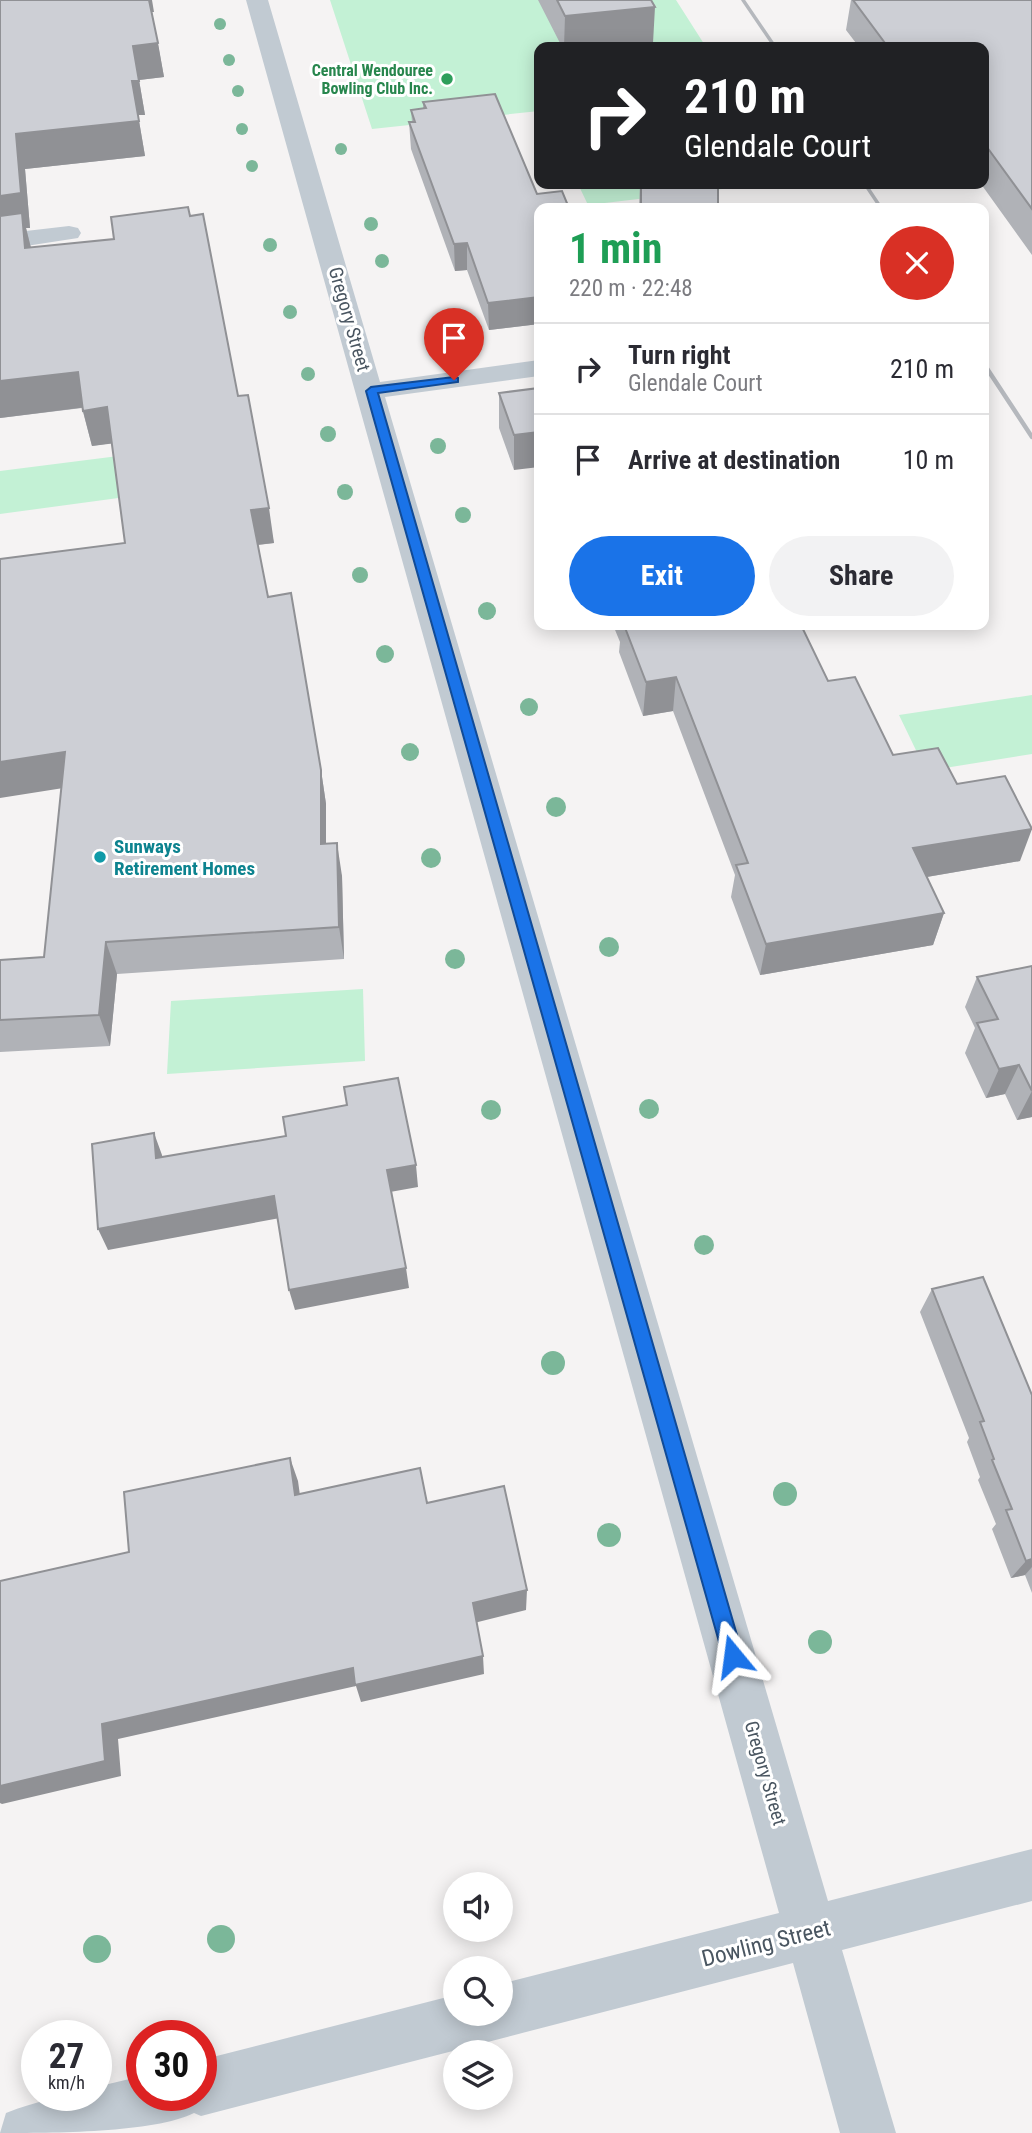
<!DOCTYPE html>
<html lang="en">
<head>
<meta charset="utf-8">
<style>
	:root { --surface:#fff; --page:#f2f2f3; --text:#2b2b33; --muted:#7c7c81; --line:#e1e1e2; --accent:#1a73e8 }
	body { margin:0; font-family:"Roboto Condensed",sans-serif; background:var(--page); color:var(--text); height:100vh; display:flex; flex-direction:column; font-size:26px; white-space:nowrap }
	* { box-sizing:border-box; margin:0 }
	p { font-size:23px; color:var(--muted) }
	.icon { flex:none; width:38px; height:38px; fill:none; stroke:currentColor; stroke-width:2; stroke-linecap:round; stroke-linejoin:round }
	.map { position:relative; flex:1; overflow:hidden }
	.side { position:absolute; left:534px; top:203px; width:455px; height:427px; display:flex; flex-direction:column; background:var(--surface); border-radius:14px; box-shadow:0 4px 18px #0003 }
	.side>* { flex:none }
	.banner { position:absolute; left:534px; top:42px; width:455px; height:147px; border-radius:14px; box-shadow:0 4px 18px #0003; background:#202124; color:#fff; overflow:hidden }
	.fabs { position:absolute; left:443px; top:1872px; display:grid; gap:14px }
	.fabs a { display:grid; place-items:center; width:70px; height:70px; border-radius:50%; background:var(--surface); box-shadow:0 4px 18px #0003; font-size:35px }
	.speed { position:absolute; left:21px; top:2020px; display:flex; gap:14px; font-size:35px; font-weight:700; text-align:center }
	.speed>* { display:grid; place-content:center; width:91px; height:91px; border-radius:50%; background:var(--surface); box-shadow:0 4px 18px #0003; line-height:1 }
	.speed small { font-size:18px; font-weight:400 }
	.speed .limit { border:10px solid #d22; background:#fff; color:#111 }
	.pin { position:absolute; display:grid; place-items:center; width:60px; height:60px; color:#fff; margin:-72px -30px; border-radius:50% 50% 50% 0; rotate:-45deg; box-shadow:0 0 7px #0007 }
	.pin .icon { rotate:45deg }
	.me { position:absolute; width:77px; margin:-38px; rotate:344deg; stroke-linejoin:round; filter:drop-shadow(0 0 5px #0008) }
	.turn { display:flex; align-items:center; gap:24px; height:147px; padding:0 35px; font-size:32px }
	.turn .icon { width:91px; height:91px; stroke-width:2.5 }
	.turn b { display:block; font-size:49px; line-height:60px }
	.round { display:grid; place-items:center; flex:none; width:74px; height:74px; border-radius:37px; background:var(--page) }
	.summary { display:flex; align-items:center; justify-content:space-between; height:119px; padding:0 35px }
	h1 { font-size:42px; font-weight:700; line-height:52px; color:#1e9e55 }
	.cta { display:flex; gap:14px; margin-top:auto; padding:14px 35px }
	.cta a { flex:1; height:80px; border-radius:42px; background:var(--accent); color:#fff; font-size:28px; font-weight:700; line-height:80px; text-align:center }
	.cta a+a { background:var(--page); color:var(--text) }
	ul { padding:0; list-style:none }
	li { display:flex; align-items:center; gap:21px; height:91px; padding:0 35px; border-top:2px solid var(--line) }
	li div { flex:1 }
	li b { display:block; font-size:26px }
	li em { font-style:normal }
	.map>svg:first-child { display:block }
	.green { fill:#c3f1d5 }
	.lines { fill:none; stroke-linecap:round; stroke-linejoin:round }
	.minor { fill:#c1cad2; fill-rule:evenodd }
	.rail-far1 { stroke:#b5b8bd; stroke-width:3.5 }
	.rail { stroke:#b5b8bd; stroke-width:4.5 }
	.tree { fill:#7bb799 }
	.wall { fill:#b0b2b7 }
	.shaded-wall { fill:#909195 }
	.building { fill:#cdcfd5; stroke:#909195; stroke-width:2 }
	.route { fill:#1a73e8; stroke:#114b97; stroke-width:2 }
	.leisure-dot { fill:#2e9e5b; stroke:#fff; stroke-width:2.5 }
	.culture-dot { fill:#0f9aa8; stroke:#fff; stroke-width:2.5 }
	.labels { text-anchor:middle; stroke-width:6; stroke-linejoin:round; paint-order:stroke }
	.far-leisure-label { font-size:16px; font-weight:bold; fill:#27864d; stroke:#fff; text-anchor:end }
	.street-label { font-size:19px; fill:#4a5661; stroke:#fff }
	.culture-label { font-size:19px; font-weight:bold; fill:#0d838f; stroke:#fff; text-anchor:start }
	.near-street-label { font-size:23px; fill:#4a5661; stroke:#fff }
</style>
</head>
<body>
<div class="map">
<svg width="1032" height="2133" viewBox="0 0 1032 2133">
	<rect width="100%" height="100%" fill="#f5f3f3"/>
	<path class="green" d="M330,0H676L706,47H539V111L372,129Z
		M578,184H765L588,205Z
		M142,453L148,494L0,514V471Z
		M1032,695V754L926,771L899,715Z
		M363,989L365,1061L167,1074L171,1001Z"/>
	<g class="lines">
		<path class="minor" d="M246,0H268L380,382L539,360V376L385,397L828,1901L1032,1849V1901L842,1950L896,2133H840L793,1963L201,2116L194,2113C155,2133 50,2133 0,2133L6,2113C36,2101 64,2095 96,2095V2087L142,2076V2095H201V2060L455,1995V2014H500V1984L779,1913Z
			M69,226L78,228L81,233L78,238L0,250V234Z"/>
		<path class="rail-far1" d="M743,0L775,47
			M865,184L881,208"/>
		<path class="rail" d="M984,364L1032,437"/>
	</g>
	<g class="tree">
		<circle cx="220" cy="24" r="6"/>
		<circle cx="229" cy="60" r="6"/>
		<circle cx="238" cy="91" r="6"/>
		<circle cx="242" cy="129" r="6"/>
		<circle cx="341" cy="149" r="6"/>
		<circle cx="252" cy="166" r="6"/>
		<circle cx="371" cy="224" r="7"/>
		<circle cx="270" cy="245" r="7"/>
		<circle cx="382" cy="261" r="7"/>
		<circle cx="290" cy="312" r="7"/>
		<circle cx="308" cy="374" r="7"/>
		<circle cx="328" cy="434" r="8"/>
		<circle cx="438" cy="446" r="8"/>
		<circle cx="345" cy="492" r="8"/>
		<circle cx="463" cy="515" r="8"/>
		<circle cx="360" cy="575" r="8"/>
		<circle cx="487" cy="611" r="9"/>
		<circle cx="385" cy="654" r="9"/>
		<circle cx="529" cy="707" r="9"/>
		<circle cx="410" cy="752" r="9"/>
		<circle cx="556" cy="807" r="10"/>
		<circle cx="431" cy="858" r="10"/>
		<circle cx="609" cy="947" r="10"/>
		<circle cx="455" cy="959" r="10"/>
		<circle cx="649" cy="1109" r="10"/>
		<circle cx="491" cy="1110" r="10"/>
		<circle cx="704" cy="1245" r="10"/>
		<circle cx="553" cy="1363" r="12"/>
		<circle cx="785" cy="1494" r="12"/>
		<circle cx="609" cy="1535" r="12"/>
		<circle cx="820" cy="1642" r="12"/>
		<circle cx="221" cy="1939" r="14"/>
		<circle cx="97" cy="1949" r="14"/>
	</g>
	<path class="wall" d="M0,0L154,12H152L164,77L139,80L145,115H138L145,156L25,169L30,228H26L31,248L238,396L274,543L258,545L268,597L321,770L326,804V843L342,876L344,959L117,974L110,1046L0,1052V960L44,957L125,543L112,443L92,446L82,408L0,418Z
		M538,0H651L653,43L608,47H562Z
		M851,0H1032V255L981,184H984V47H859L846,30Z
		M423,102L539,208V324L489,330L467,270L455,271L411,149L409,122H412L411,110L423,109Z
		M640,184H718V208H639Z
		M539,388L514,470L499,428V393Z
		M613,625H801L828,681L893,755L957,784L1020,861L927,877L944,913L933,945L760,975L731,897L735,875L673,711L643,716L619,652L620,642Z
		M1032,966V1117L1017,1120L1005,1094L986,1098L965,1053L975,1028L965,1007L977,977Z
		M932,1289L1032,1395V1593L1025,1575L1011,1578L992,1529L996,1524L978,1480L980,1477L967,1442L969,1438L920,1312Z"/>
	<path class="shaded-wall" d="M149,0H152L154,12H151Z
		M655,7L653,43L608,47H564L565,16Z
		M158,43L164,77L139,80L145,115H138L145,156L25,169L30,228H26L31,248L34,283L0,232V196L16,134L132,81L133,46Z
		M467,243V270L455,271L454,244Z
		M539,297V324L489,330L488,303Z
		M78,372L87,407L0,418V381Z
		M107,407L116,443L92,446L83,411Z
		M539,432V467L514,470V435Z
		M269,508L274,543L256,545L251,510Z
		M676,677L673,711L643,716L646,682Z
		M65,752L76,786L0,798V762Z
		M321,770L326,804V877L321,844Z
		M1032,829L1020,861L903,881L913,848Z
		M337,843L342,876L344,959L339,927Z
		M944,913L933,945L760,975L766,944Z
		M106,942L117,974L110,1046L99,1015Z
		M1019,1065L1005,1094L986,1098L999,1069Z
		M1032,1091V1117L1017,1120Z
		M154,1133L162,1155L165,1181L156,1158Z
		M416,1165L418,1187L390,1192L387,1170Z
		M274,1196L280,1218L108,1250L98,1229Z
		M406,1268L409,1288L295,1310L289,1290Z
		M290,1458L298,1481L303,1517L295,1495Z
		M1032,1559V1567L1025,1575L1011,1578L1026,1561Z
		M527,1590L526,1610L474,1623L473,1603Z
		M483,1656L484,1674L361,1702L356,1686L118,1739L121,1776L2,1804L0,1803V1786L102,1724L353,1668Z"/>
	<path class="building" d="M0,0H149L158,43L133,46L139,81H132L139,121L16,134L21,193L0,196Z
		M557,0H651L655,7L565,16Z
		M853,0H1032V209L984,143V47H888Z
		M495,94L537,194L562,191L569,208H539V297L488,303L467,243L454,244L409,122H415L411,110L426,108L423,102Z
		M641,184H718V208H641Z
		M188,207L190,216L203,214L238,396L248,395L269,508L251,510L268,597L291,593L321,770V844L337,843L339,927L106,942L99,1015L0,1020V960L44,957L65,752L0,762V559L125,543L107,407L83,411L78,372L0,381V216L22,213L25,248L114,239L111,217Z
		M539,388V432L514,435L499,393Z
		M624,625H801L828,681L855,677L893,755L938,748L957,784L1005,776L1032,829L913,848L944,913L766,944L736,865L748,863L676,677L646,682Z
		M1032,966V1091L1019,1065L999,1069L977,1023L998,1019L977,977Z
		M398,1078L416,1165L387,1170L406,1268L289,1290L274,1196L98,1229L92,1144L154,1133L156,1158L286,1136L283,1117L347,1105L344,1087Z
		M983,1277L1032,1395V1559L1026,1561L1006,1510L1012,1509L992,1460L994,1459L980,1422L984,1421L932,1289Z
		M290,1458L295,1495L420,1468L427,1503L504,1486L527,1590L473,1603L483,1656L355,1685L353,1668L102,1724L105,1761L0,1786V1581L129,1552L124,1492Z"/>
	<path class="route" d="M454,377L458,378V382L378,393L743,1656L740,1663L733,1666L726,1663L723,1656L366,391L371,387Z"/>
	<circle class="leisure-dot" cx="447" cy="79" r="7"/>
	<circle class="culture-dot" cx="100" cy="857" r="7"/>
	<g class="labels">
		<g class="far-leisure-label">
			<text x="433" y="76">Central Wendouree<tspan x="433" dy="18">Bowling Club Inc.</tspan></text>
		</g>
		<g class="street-label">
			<text transform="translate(350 319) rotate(74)" y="7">Gregory Street</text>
			<text transform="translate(766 1773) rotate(74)" y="7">Gregory Street</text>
		</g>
		<g class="culture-label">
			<text x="114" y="853">Sunways<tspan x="114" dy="22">Retirement Homes</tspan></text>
		</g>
		<g class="near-street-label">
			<text transform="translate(766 1943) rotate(-14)" y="8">Dowling Street</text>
		</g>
	</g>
</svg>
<div class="fabs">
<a><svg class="icon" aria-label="sound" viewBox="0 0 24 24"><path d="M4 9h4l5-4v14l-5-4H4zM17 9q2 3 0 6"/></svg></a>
<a><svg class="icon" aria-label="search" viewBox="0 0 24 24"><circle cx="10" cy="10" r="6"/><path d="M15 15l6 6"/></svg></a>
<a><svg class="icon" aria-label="layers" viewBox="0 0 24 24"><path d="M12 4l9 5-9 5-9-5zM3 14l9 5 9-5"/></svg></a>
</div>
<div class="speed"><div>27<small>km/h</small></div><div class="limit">30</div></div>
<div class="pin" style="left:454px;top:380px;background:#d93025"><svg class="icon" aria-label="arrive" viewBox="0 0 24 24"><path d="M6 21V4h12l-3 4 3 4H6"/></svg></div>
<svg class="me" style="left:733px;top:1656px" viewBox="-20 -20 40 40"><path d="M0-17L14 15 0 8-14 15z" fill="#1a73e8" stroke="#fff" stroke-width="4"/></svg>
<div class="banner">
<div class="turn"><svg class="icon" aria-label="right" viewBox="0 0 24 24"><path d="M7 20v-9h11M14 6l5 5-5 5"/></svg><div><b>210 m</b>Glendale Court</div></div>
</div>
<section class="side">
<div class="summary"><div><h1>1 min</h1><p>220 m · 22:48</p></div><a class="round" style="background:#d93025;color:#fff"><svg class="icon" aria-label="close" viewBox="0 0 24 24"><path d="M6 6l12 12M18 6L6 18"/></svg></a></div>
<ul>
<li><svg class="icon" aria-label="right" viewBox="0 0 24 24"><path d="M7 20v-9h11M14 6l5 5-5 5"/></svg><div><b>Turn right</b><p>Glendale Court</p></div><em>210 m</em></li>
<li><svg class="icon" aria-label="arrive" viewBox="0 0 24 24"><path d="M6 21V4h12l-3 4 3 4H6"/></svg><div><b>Arrive at destination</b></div><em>10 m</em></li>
</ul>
<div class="cta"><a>Exit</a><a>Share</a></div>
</section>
</div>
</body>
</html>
